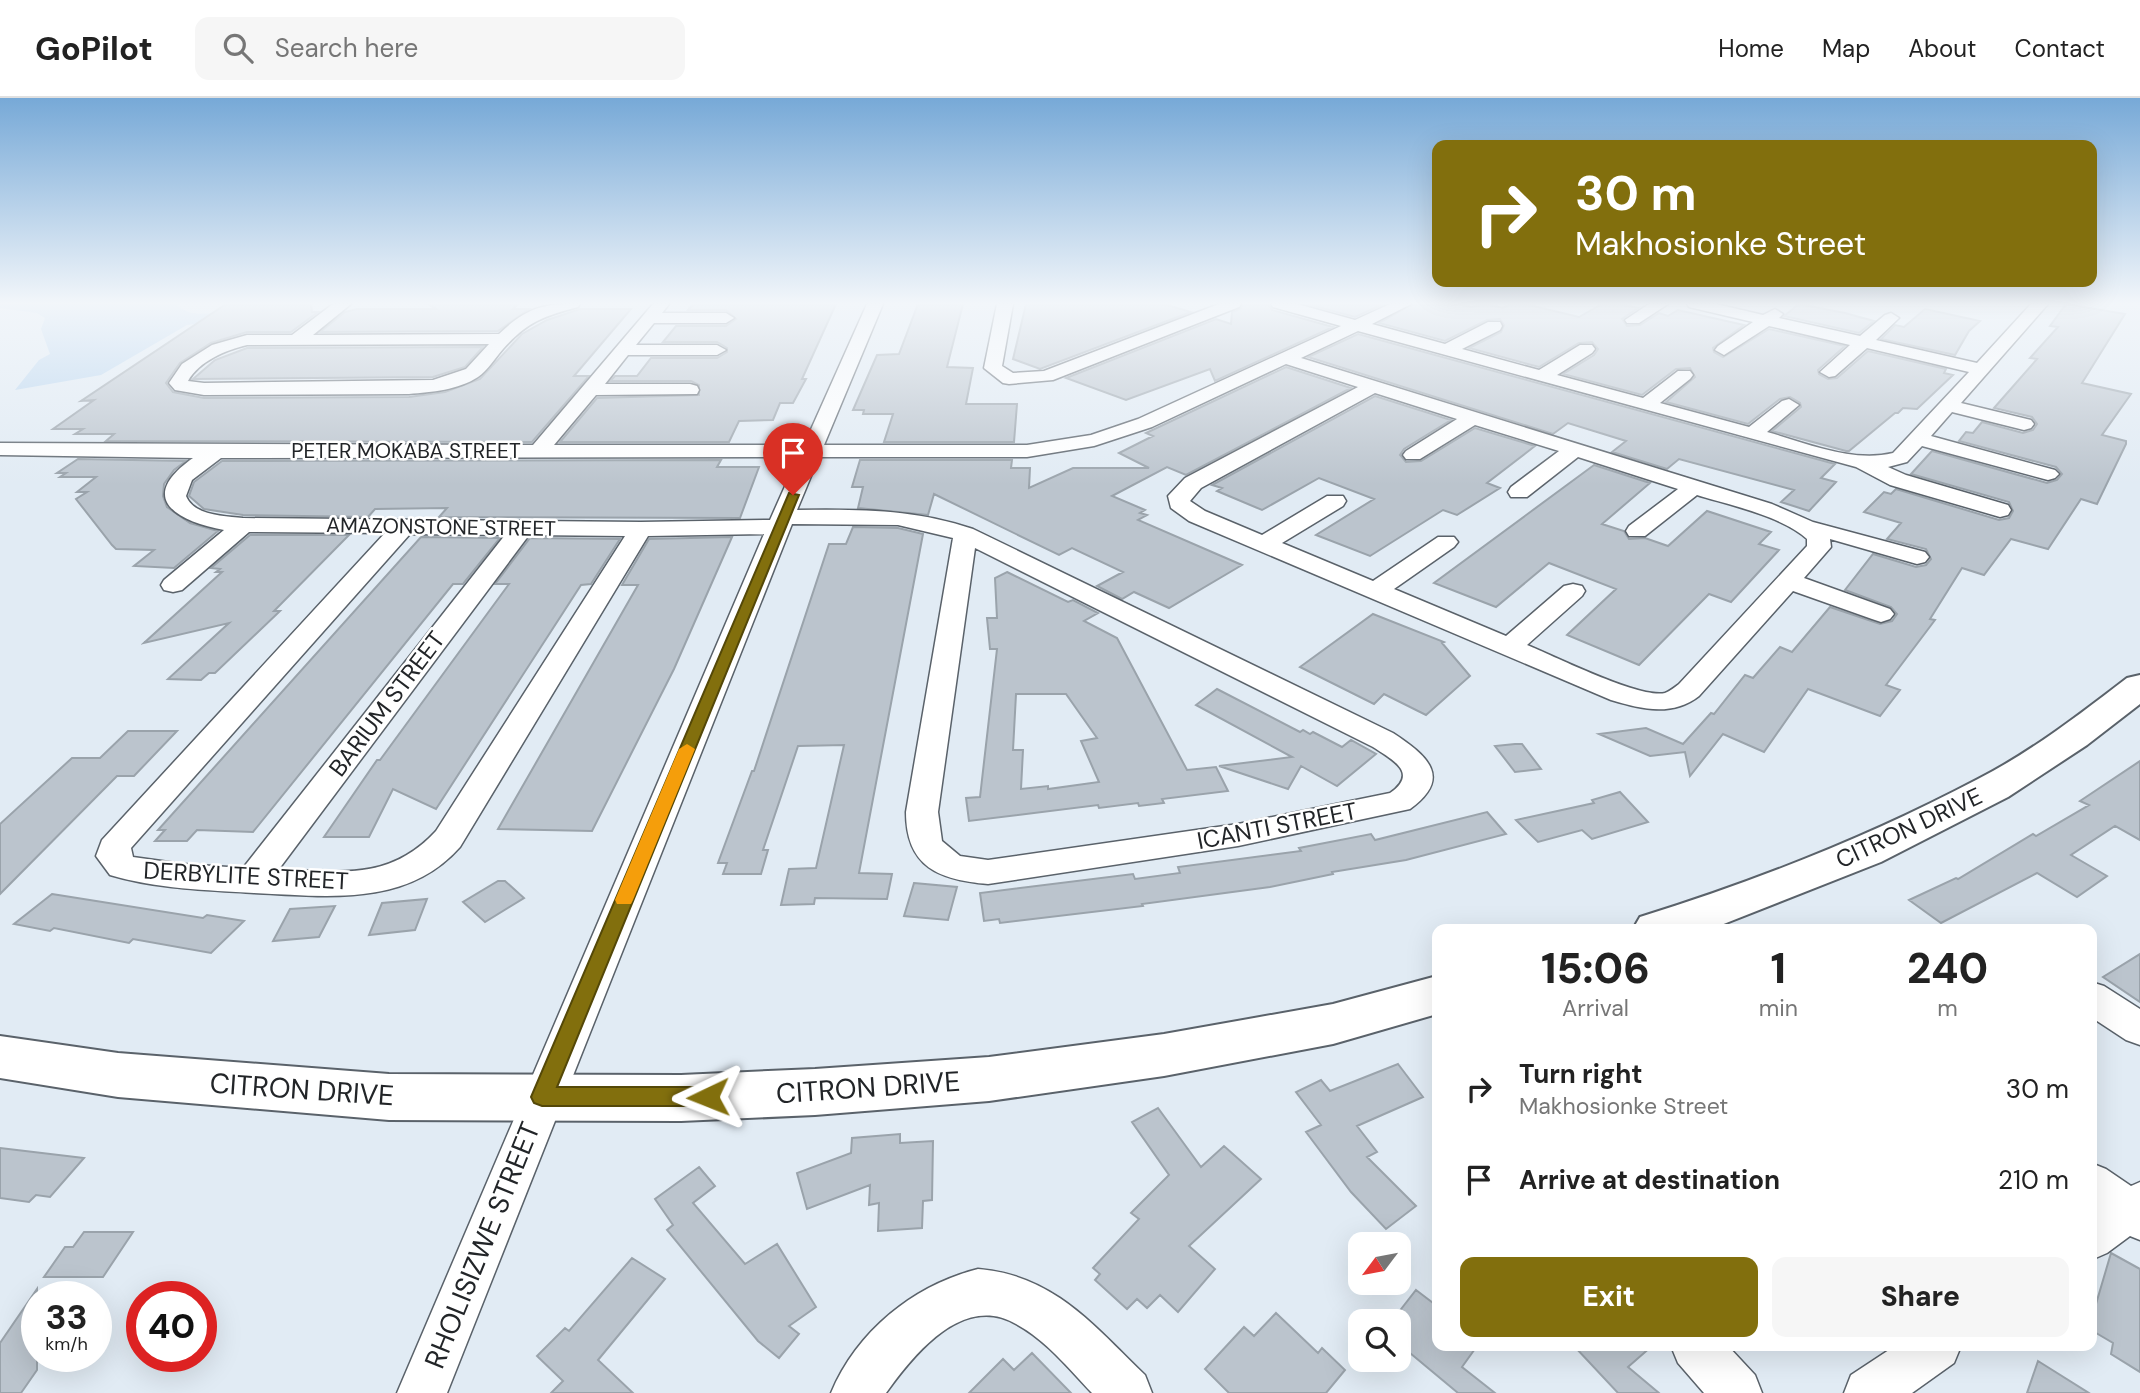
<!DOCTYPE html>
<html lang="en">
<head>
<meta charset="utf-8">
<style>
	:root { --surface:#fff; --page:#f6f6f6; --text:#222; --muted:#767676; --line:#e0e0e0; --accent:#826f0d }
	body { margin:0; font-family:"DM Sans",sans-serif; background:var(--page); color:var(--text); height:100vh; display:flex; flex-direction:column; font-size:26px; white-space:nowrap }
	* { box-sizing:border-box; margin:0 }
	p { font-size:23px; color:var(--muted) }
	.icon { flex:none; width:38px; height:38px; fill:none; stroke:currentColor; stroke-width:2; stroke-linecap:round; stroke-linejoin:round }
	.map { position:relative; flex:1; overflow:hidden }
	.panel { position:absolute; left:1432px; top:826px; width:665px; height:427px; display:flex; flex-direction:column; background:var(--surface); border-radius:14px; box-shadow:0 7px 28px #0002 }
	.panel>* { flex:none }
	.hud { position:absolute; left:1432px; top:42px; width:665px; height:147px; border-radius:14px; box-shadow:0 7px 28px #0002; background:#826f0d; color:#fff; overflow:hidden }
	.needle { width:46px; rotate:238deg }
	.tools { position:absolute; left:1348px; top:1134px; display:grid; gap:14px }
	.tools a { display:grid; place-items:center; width:63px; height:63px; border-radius:14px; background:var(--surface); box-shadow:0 7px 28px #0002; font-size:35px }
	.speed { position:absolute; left:21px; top:1183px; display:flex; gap:14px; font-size:35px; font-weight:700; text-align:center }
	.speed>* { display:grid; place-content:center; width:91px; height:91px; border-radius:50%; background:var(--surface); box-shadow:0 7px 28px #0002; line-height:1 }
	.speed small { font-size:18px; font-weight:400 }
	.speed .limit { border:10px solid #d22; background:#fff; color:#111 }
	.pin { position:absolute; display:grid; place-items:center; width:60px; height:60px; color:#fff; margin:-72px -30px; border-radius:50% 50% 50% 0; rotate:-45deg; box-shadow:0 0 7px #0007 }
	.pin .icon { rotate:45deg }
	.me { position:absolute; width:77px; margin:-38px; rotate:268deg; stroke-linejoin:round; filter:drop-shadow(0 0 5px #0008) }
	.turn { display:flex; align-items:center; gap:24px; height:147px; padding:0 28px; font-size:32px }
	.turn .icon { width:91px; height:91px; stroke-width:2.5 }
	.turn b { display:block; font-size:49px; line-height:60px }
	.eta { display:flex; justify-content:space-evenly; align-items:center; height:119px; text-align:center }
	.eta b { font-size:42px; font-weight:800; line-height:49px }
	.action { display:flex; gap:14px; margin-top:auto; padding:14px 28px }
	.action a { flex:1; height:80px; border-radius:14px; background:var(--accent); color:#fff; font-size:28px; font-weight:800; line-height:80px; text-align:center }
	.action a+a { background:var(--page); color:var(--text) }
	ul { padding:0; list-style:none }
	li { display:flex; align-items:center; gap:21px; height:91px; padding:0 28px }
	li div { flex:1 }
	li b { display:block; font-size:26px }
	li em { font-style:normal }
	header { display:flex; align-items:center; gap:42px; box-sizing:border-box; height:98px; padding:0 35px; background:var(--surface); border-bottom:2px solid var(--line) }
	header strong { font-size:33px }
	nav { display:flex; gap:38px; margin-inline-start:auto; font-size:24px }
	.search { width:490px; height:63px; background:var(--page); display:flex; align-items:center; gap:18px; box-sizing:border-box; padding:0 24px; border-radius:14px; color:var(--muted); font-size:26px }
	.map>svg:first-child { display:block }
	.green { fill:#b9d5ef }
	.building { fill:#bbc4cd; stroke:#9aa3ab; stroke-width:2; fill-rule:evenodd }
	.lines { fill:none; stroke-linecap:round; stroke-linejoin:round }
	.street-casing { stroke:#5a626a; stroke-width:3 }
	.secondary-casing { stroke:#5a626a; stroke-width:4 }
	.street { fill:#fff; fill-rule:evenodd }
	.secondary { fill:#fff; fill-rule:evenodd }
	.route { fill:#826f0d; stroke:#544808; stroke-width:2 }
	.slow { fill:#f59e0b }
	.labels { text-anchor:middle; stroke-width:5; stroke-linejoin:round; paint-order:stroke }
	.far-street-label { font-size:21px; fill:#222528; stroke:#fff }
	.street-label { font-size:24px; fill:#222528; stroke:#fff }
	.near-street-label { font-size:28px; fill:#222528; stroke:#fff }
</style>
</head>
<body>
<header>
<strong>GoPilot</strong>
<div class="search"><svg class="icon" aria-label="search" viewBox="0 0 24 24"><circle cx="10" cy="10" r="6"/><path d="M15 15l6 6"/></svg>Search here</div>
<nav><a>Home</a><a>Map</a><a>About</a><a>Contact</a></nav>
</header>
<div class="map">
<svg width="2140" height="1295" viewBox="0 0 2140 1295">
	<rect width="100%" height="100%" fill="#e1ebf4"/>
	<path class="green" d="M0,206H176C196,227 233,208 258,206L257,217L187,227L101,277L15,292L39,262L50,256L41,231L45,220L37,215L0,210Z"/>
	<path class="building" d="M226,206H311L312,214H318L291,234H247L211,245L180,265L166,285L173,294L204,300L409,299L445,294L480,281L522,236L547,222L580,211H631L574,278H589L532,344L106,343L114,336H75L83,331H53L94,302L81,303Z
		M428,206H514L517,207L513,211H529L498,233L320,234L345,214L357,211H436Z
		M693,206H836L802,281H806L793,305H780L773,322L739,323L729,344H560L597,300L699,297V287L691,283H610L615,278H637L651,260H717L727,254V250L717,244H663L676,228H726L736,221L726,212H688Z
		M918,206H963L947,269L973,270L966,306H1017L1014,344H884L893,316H863L864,312H853L877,257L899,256Z
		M1026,206H1164L1191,214L1040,271L1013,261Z
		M1244,206H1268L1272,212L1333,229L1215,283L1210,271L1126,302L1066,280L1216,221L1231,226L1232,214L1240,211Z
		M1307,206H1384L1355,219Z
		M1413,206H1459L1471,209L1485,206L1503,210L1511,206H1525L1579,219L1602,206H1619L1638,210L1622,221L1627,228L1640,227L1659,215L1668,218L1678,212L1744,227L1713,250L1714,254L1723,259L1769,231L1845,248L1818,272L1819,276L1828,281L1837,280L1868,253L1946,271L1944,275L1953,277L1917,311L1903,310L1898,315H1895L1849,353H1846L1772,333L1801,309L1800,305L1790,299L1780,301L1748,326L1666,304L1695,279L1690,270L1676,271L1642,297L1563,276L1594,257L1598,251L1592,244L1579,245L1539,269L1469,250L1501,234L1504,227L1500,221L1487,222L1445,243L1379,225Z
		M1799,206L1845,215L1874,223L1859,235L1784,218Z
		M2066,206L2125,216L2082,285L2131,296L2102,337L2126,343V346L2097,406L2081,401L2048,451L2011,441L1984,477L1962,470L1930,521L1935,522L1886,587L1900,592L1880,618L1808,591L1764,654L1723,636L1690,678L1685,654L1650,658L1599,636L1646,630L1683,646L1711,615L1714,616L1745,577L1753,580L1780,549L1792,554L1830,509L1880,526L1892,523L1897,516L1891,509L1845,492L1873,456L1916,469L1926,467L1931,461L1926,451L1887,441L1901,425L1864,414L1884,394L1891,396L1896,391L1999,422L2009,420L2013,413L2009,404L1911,376L1932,353L2047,385L2057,382L2062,376L2056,369L1959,343L1966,334L1973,335L1982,324L2023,335L2033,332L2037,326L2032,319L1994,310L2037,261L2030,260L2058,229L2050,228Z
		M1925,211L1980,223L1969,233L1955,257L1881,241L1895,227L1904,229Z
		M1358,236L1835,366L1821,380L1836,384L1809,413L1781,404L1794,392L1679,361L1667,371L1612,354L1626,343L1568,325L1553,336L1308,259Z
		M483,249L465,269L433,279L193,281L215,262L247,250Z
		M1286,269L1351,290L1186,377L1167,369L1112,398L1145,412L1140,415L1147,417L1138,422L1242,467L1169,510L1134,494L1122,501L1097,488L1123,474L1072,450L1059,457L934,396L928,417L858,410L863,389H852L860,362H1012L1011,370H1030L1029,390L1073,370H1149L1119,355L1153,338L1146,335Z
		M1375,298L1451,322L1404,351L1400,357L1406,364L1421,363L1475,330L1535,348L1487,385L1500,390L1457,417L1443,412L1370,458L1316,437L1374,401L1319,380L1262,412L1217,393L1222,390L1212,387Z
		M78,361L186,363L174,372L164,386L163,398L167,409L190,425L218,433L174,470L134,468L154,452L116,451L112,447L76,401L87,394H77L96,379H60L66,375H57Z
		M721,362L717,369H759L740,420L439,419L447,410L375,411L368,419L243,417L204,411L189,398L194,384L222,363Z
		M1594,367L1650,385L1602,426L1624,433L1629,441L1645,440L1668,448L1707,413L1771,434L1759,446L1779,452L1731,504L1709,496L1639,567L1567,537L1616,491L1549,465L1496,509L1434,485Z
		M853,429L898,430L923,436L859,775L892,776L887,801L815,800L814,806L781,807L789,771L816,770L844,647L798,648L763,752H768L761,776H723L727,765H718L752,673H754L829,446H846Z
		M250,437H349L274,513H280L215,575H209L201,582L168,581L229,525L144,545L222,474H216L220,471L211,470Z
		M421,439L500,440L463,486H453L253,734L197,732L187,743H155L165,732H158Z
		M732,439L674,571L592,733L498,731L638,487H622L649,441Z
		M530,440L620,441L591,486L581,487L436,711L393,691L369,739H324L377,662H380L509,486H495Z
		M1007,474L1068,504L1073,502L1098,515L1084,523L1117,540L1187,672L1216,669L1228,693L1162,701L1164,705L1139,708L1138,705L1099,710L1098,707L969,723L966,700L980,699L997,551H990L987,520H997L995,480ZM1016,596H1066L1097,640L1081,643L1099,684L1048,691V688L1021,691L1023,652H1013Z
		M1373,516L1444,544L1442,545L1470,578L1426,617L1384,596L1374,606L1300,569Z
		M1217,591L1300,634L1303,632L1310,636L1313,634L1342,649L1351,642L1376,656L1337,688L1301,668L1288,691L1219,668L1292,659L1196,607Z
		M128,633H177L134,678H117L0,796V726L72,660H100Z
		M1515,646H1522L1541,671L1515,674L1495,648Z
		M2140,663V742L2115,728L2071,757L2107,778L2077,799L2037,775L1941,825L1909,802L1956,780L1958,781L2033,736L2036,738L2089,707L2080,703Z
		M1620,694L1648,724L1592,741L1582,732L1538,744L1516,722L1594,705L1592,702Z
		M1487,714L1506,736L1406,762L1332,774L1333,776L1270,789L1142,806L1143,808L1000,825L999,821L984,823L980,795L1133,776L1135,781L1180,775L1178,769L1301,753L1299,750L1371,736L1375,742Z
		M498,783H505L524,800L485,824L463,804Z
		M914,785L957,789L948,822L904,818Z
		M52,796L203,820L207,817L244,823L211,855L133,841L129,845L54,830L50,833L14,826Z
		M427,801L415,832L369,837L382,805Z
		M335,808L319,839L273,843L290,811Z
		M2140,856V904L2103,879Z
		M1398,966L1423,999L1357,1028L1377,1054L1367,1059L1416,1108L1386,1131L1351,1094L1306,1034L1321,1027L1296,994L1321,982L1330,993Z
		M1158,1010L1201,1069L1224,1048L1261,1081L1189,1148L1215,1171L1178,1214L1160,1197L1147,1210L1137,1201L1127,1211L1095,1182L1100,1176L1093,1170L1139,1121L1131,1115L1169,1077L1132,1024Z
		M900,1036V1045L933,1043L932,1102L923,1103L922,1130L878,1133L879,1105L869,1107L870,1087L807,1111L797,1075L851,1055L852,1040Z
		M0,1050L84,1060L50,1099L36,1097L29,1104L0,1100Z
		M699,1069L715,1088L693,1105L745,1166L777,1146L816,1209L789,1228L799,1236L779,1260L758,1243L667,1132L673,1127L655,1101Z
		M84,1134H133L103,1179H44L65,1149H73Z
		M2111,1155L2140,1171V1274L2111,1256L2113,1245L2091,1232V1223Z
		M632,1160L665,1181L598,1262L633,1295H551L563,1283L537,1258L565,1230L569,1233Z
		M37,1191V1272L21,1295H0V1245Z
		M1416,1192L1437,1208V1248H1477L1462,1269L1495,1295H1458L1398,1245V1215Z
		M1276,1215L1318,1255L1322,1250L1345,1272L1326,1295H1229L1205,1271L1244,1229L1254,1238Z
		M1574,1248H1652L1628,1269L1659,1295H1618Z
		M1032,1255L1071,1295H969L1003,1261L1014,1272Z
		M2038,1263L2089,1295H2027Z"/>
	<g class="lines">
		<g class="street-casing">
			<path id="street" d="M333,206H351L313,237L499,236C526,210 543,205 580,206L578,209C544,218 527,224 503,251C495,260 488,272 478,279C458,292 432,294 409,296L204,297L175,292L169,285L182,266L212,247L247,237H292ZM489,246L466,271L433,282L204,285L188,283C199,263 226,252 247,247Z
				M653,206H669L662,215H726L734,220L726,225H654L636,247H717L726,252L717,257H628L605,286H690L697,288L699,292L697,296L596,297L554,347H804L867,206H883L824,347H1027L1091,337L1138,321L1341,228L1273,209L1271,206H1297L1355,222L1390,206H1411L1372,226L1445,246L1488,224H1500L1502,228L1500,232L1462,251L1539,272L1580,247H1592L1595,251L1592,255L1557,277L1643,300L1678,273H1690L1693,277L1690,281L1660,305L1749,329L1782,303L1789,301L1799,307L1767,334C1807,345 1852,365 1893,355L1969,274L1867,250L1835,278L1829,279L1820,274L1850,247L1769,228L1724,257L1715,252L1718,248L1753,224L1689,209L1687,206H1716L1763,217L1775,211L1783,216L1779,220L1860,238L1885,217L1891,215L1899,220L1876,242L1977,265L2031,206H2048L1961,305L2031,322L2034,326L2031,330L2024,332L1952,314L1931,338L2055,372L2059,376L2055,380L2048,382L1922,348L1907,364L1888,369L1906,377L2008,407L2011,412L2008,417L2000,419L1890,387L1856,369L1358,233L1301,260L1772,406L1813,424L1925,454L1929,459L1925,464L1917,466L1830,441L1831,449L1804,480L1890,511L1894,516L1890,521L1881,524L1872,521L1793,493L1699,598C1672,619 1641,611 1611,602L1189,423L1171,410L1168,398L1185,380L1358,289L1286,266L1152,329L1094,348L1027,359H819L797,412C858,411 915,411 973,431L1393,635C1428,658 1453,680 1410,711L1238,748L988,786C939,782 906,769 906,714L953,440L898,427L792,426L447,1295H397L764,436L648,438L460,749C406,810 326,798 254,795C206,792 157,791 110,777L96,758L102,742L385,435L249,434L182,492L173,494L164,492L161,487L164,482L224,432C176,423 136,400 193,360L0,357V345L533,347ZM1375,295L1457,321L1406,353L1403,357L1406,361H1420L1475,327L1559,353L1511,389L1508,394L1511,399H1527L1578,359L1678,391L1629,428L1626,433L1629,438H1645L1697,397C1729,407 1782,418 1807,441V448L1679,586C1675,589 1670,593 1665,595C1640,601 1554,558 1527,547L1582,498L1585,493L1582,488L1573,486L1564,488L1506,538L1394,491L1454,449L1458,444L1454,439H1438L1373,483L1282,445L1343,408L1346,403L1343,398H1327L1262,437L1205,413L1190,403L1201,390ZM798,359L770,422L641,424L243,420C225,418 194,418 186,398L192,382L221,360ZM410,436L505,437L243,770L183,766L133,759L131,750ZM529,437L625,438L436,733C390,783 340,774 279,771ZM975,450L1373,649C1393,662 1419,675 1390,695L1238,726L988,762L960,758L942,743L938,714Z
				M997,206H1013L1002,268L1013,275L1044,273L1219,206H1241L1239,209L1053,282L1009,286L1003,285L984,270Z
				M1649,206H1668L1639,225H1627L1625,222Z
				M2091,884L2104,888L2140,911V947L2126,942L2091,919Z
				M2091,1065L2106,1071L2131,1088L2140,1084V1142L2130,1138L2107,1155L2091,1162Z
				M978,1171C1054,1177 1094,1228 1145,1277L1152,1295H1092C1069,1271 1046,1242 1016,1226C963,1195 914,1256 886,1295H831C857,1233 914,1187 978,1171Z
				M1671,1248H1728L1755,1277L1762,1295H1704L1678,1265Z
				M1895,1248H1961L1954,1265L1912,1295H1844L1851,1277Z"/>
		</g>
		<g class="secondary-casing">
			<path id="secondary" d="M2140,577V606L2087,647L2008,699L1881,764L1711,831H1633L1640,819C1756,783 1870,738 1978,681C2031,654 2080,616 2127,580Z
				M1437,878V916L1333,946L1164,978L989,1003L815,1017L681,1023L389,1022L118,999L0,980V938L118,955L389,976L681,977L815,971L989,959L1164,936L1333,906Z"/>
		</g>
		<use href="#street" class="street"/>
		<use href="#secondary" class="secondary"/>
	</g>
	<linearGradient id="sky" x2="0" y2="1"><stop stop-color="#77a9d7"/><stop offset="0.53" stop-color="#f2f6fa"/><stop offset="1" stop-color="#f2f6fa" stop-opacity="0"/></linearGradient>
	<rect width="2140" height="387" fill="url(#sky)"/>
	<path class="route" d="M789,395L799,397L557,989H708L716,992L719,999L716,1006L708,1008H542L534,1005L531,999Z"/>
	<path class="slow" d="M687,646L695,651L633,802L631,806H617L615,802L679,651Z"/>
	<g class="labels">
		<g class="far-street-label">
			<text x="406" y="360">PETER MOKABA STREET</text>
			<text transform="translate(441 429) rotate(1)" y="7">AMAZONSTONE STREET</text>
		</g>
		<g class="street-label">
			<text transform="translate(387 606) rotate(-53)" y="8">BARIUM STREET</text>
			<text transform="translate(1277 728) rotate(-11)" y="8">ICANTI STREET</text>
			<text transform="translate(1909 730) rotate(-25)" y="8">CITRON DRIVE</text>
			<text transform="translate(246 778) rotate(3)" y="8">DERBYLITE STREET</text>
		</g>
		<g class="near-street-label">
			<text transform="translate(868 989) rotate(-4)" y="10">CITRON DRIVE</text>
			<text transform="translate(302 991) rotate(4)" y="10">CITRON DRIVE</text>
			<text transform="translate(482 1147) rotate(-68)" y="10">RHOLISIZWE STREET</text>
		</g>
	</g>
</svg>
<div class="tools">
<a><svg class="needle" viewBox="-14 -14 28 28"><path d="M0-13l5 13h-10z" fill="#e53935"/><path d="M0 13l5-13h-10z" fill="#767676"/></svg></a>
<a><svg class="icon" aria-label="search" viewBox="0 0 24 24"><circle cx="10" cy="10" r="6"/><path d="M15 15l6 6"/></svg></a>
</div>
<div class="speed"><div>33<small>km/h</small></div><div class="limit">40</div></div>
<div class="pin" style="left:793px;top:397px;background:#d93025"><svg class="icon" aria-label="arrive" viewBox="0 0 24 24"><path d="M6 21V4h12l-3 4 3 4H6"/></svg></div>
<svg class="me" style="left:708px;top:999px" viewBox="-20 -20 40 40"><path d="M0-17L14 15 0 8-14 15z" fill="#826f0d" stroke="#fff" stroke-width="4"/></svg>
<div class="hud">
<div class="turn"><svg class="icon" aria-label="right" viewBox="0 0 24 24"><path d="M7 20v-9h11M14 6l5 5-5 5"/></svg><div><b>30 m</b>Makhosionke Street</div></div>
</div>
<section class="panel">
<div class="eta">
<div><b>15:06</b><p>Arrival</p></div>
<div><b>1</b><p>min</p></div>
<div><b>240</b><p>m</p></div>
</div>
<ul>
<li><svg class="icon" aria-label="right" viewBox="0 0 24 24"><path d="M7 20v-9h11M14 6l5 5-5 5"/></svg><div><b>Turn right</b><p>Makhosionke Street</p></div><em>30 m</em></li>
<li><svg class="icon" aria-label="arrive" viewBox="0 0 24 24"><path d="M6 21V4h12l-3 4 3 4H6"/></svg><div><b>Arrive at destination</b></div><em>210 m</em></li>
</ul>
<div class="action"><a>Exit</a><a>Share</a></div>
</section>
</div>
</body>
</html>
